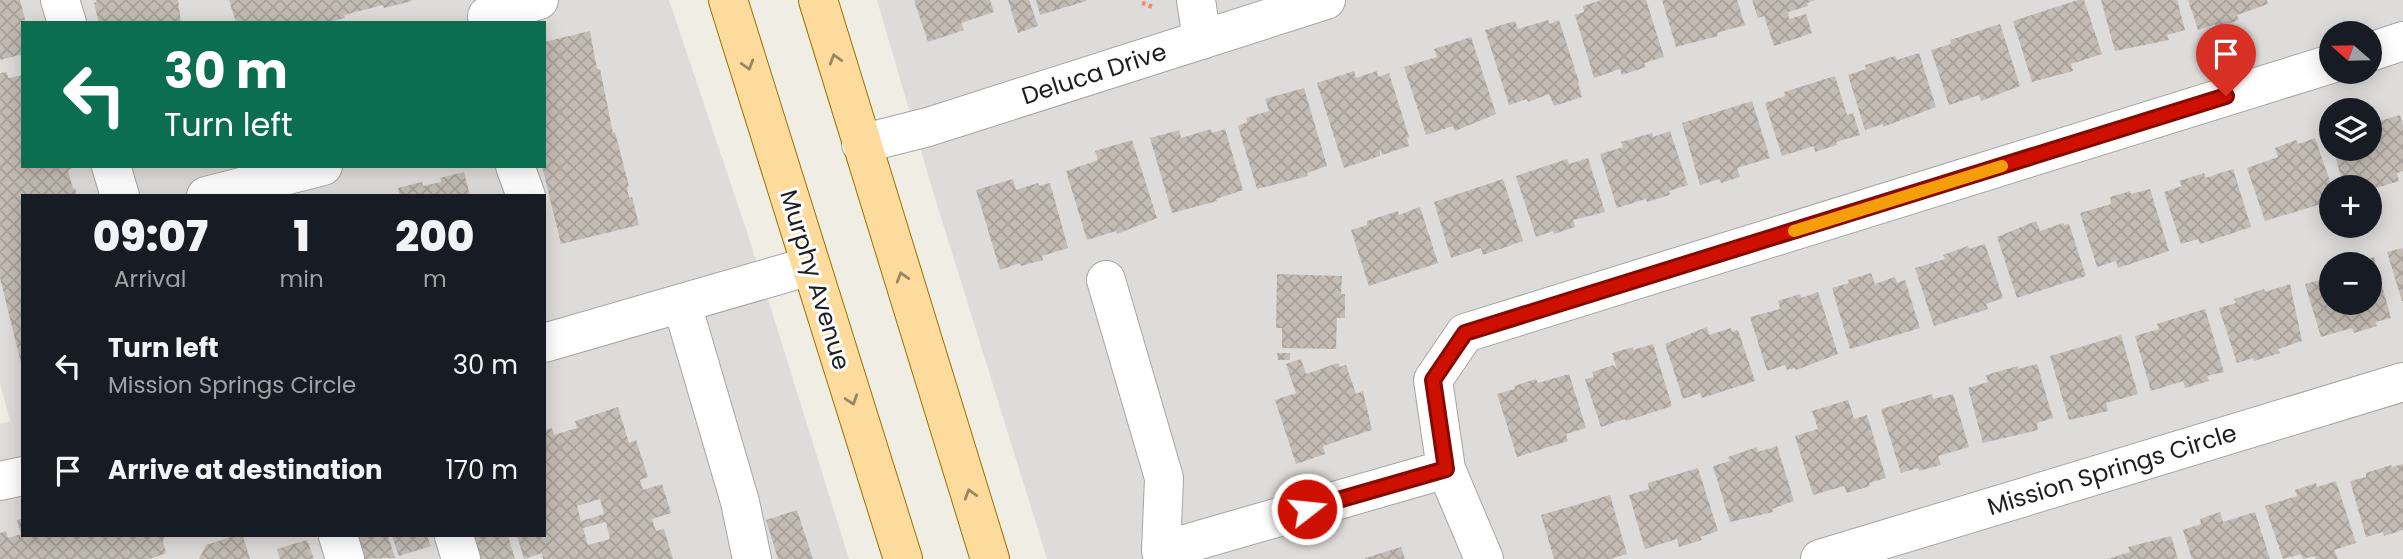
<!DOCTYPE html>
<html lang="en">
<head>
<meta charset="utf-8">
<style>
	:root { --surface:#171b24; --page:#20242c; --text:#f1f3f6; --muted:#9ea1a6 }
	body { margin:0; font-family:Poppins,sans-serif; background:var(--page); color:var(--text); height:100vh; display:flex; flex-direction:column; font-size:26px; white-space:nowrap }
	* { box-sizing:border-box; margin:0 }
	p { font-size:23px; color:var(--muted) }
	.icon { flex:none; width:38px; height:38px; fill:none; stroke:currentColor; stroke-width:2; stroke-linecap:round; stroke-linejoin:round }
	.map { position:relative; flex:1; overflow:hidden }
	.details { position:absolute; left:21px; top:194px; width:525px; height:343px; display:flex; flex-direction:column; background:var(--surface); border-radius:0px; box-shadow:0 4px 18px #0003 }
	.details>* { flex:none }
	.banner { position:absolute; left:21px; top:21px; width:525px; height:147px; border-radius:0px; box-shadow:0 4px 18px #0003; background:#0b6e4f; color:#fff; overflow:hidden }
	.needle { width:46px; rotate:290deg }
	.tools { position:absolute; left:2319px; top:21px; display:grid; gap:14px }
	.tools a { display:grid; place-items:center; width:63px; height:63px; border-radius:50%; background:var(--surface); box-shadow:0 4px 18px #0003; font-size:35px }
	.pin { position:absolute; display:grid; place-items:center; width:60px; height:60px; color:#fff; margin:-72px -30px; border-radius:50% 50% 50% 0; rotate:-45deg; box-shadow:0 0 7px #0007 }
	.pin .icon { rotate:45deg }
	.me { position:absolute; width:77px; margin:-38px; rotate:74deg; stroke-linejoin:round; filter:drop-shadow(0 0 5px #0008) }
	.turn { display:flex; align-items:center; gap:24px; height:147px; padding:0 28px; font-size:32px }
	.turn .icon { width:91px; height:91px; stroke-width:2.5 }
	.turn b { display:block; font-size:49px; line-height:60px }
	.eta { display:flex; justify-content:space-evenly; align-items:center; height:119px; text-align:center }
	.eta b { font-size:42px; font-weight:800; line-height:49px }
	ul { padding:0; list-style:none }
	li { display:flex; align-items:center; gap:21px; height:105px; padding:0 28px }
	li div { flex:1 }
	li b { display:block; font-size:26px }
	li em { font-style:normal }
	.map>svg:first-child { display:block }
	.residential { fill:#dddcdb; fill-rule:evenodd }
	.building { fill:url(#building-cross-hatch); fill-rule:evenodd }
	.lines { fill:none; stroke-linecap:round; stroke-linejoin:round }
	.minor-casing { stroke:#a5a5a5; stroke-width:40 }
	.major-casing { stroke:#997300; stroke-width:40 }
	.path { stroke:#fb846a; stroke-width:4.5; stroke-dasharray:3.5 3.5; stroke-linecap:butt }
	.minor { stroke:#fff; stroke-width:38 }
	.major { stroke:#fddb9c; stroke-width:38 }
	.oneway { stroke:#998663 }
	.route-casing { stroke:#850a00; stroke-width:18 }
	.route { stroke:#cd1000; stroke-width:12 }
	.slow { stroke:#f59e0b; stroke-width:12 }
	.labels { text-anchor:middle; stroke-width:6; stroke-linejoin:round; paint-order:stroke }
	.street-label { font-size:24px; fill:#1e1e1e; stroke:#fff }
</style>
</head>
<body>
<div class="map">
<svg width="2403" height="559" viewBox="0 0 2403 559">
	<defs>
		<pattern id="building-cross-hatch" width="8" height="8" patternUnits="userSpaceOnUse" patternTransform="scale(1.75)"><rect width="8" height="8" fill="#c4bcb4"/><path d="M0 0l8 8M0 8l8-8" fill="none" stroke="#a8a19a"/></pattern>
	</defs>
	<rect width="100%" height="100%" fill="#f0ede4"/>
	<path class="residential" d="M0,0H669L747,232L849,559H0V424L10,421L0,383ZM23,23H544V166H23ZM23,196H544V536H23Z
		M877,0H2403V559H1047L931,185ZM2331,33H2370V72H2331ZM2331,110H2370V149H2331ZM2331,187H2370V226H2331ZM2331,264H2370V303H2331Z"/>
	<path class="building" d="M0,0H20L26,23H23V54L0,60Z
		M96,0H178L181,23H99L94,3L97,2Z
		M229,0H412V1L384,8L383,5L344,15L345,18L324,23H236Z
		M914,0H990L994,12L961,23L964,30L928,42Z
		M1008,0H1029L1038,26L1018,33Z
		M1036,0H1086V1L1040,15Z
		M1602,0H1646L1664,57L1644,63L1646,67L1622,75L1620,69L1594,78L1575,15L1584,12L1583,6Z
		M1662,0H1737L1745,25L1717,33L1718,36L1676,47Z
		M1752,0H1815L1807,3L1808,6L1788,12L1789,19L1806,14L1812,33L1774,46L1764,16L1758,18Z
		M2078,0H2084L2102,54L2071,64L2073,71L2032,82L2013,21Z
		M2101,0H2177L2185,30L2167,35L2169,40L2115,51Z
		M2188,0H2267L2268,4L2237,15L2239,20L2216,28L2215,24L2198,30Z
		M1548,20L1549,24L1559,20L1579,82L1578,83L1582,97L1554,106L1549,94L1528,102L1527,99L1509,105L1485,30L1515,21L1518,29Z
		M2000,24L2020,86L1981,101L1979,95L1949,105L1931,50L1951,44L1950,40Z
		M590,31L597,69H600L613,133L615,132L629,186L627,187L629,198L632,197L639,225L561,244L542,166H544V42Z
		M1471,37L1496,114L1455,131L1453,126L1426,135L1404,67L1437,57L1434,49Z
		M1919,53L1936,107L1883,127V124L1865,130L1848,75L1866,69L1865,65L1895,56L1897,60Z
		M1354,71L1356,78L1377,71L1378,77L1389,73L1409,137L1407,138L1409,146L1382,155L1380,149V156L1344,168L1317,83Z
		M7,72L8,78L23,75V166H70L71,169L68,170L73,189L75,188L77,196H23L22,367L0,278V73Z
		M1835,76L1847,115L1853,113L1860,135L1836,142L1837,145L1815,152L1814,146L1782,156L1765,103L1785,96L1784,92Z
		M1304,88L1327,166L1307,173L1308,176L1257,189L1238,126L1247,122L1246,118L1269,111L1265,99Z
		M1752,101L1770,158L1737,168L1740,177L1721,183L1720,179L1700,185L1682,123Z
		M2400,115L2403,126V171L2397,173L2399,181L2370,190V187H2344L2333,149H2370V124Z
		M1211,129L1212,133L1225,129L1243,190L1216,199L1217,201L1172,213L1150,138L1179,130L1181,138Z
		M1670,131L1688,185L1669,191L1670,195L1647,202L1646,199L1617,208L1600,154L1623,147L1621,142L1652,133L1653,137Z
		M2315,138L2332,187L2331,201L2265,221L2247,168L2278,157L2275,148L2296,140L2298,144Z
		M1132,140L1157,218L1117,234L1116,231L1087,240L1066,171L1098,160L1095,151Z
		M1588,158L1605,212L1573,220L1575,227L1554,234L1553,231L1536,237L1516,176L1567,159L1569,164Z
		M2233,169L2251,227L2200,244L2198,239L2181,244L2164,192L2182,186L2179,181L2204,173L2205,178Z
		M464,172L470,196H400L398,188L422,182L423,186L441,182L440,178Z
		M1013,179L1016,190L1038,183L1039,186L1050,183L1068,248L1042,256L1043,260L1021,266L1020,263L1000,270L976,190Z
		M1503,179L1523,241L1483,255L1481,248L1451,258L1434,202Z
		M2150,189L2169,251L2118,268L2116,261L2097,267L2080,213L2111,204L2110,197L2130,191L2131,194Z
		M1420,207L1438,263L1369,286L1351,230L1367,225V221L1398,211L1399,215Z
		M2036,221L2040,231L2063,223L2064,225L2069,224L2086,276L2017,298L1997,237Z
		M1985,244L2003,298L1986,304L1988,309L1934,326L1915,268L1945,259L1943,255L1968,246L1969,249Z
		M2403,248V301H2402L2387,252Z
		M2374,257L2391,318L2375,322L2377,326L2354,333L2352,328L2321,337L2305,284L2323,279L2322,272L2331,269V303H2370V264H2351Z
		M1871,273L1875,284L1895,277L1897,283L1905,280L1920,328L1850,349L1832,288L1849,283L1848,280Z
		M1277,274L1342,276L1341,294H1345V318H1337L1336,349L1282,348V328H1276Z
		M2290,284L2302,341L2278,349L2280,353L2254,361L2253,358L2237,363L2219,308L2236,303L2234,299L2264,289L2265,292Z
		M1818,292L1838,354L1796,370L1795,368L1787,370L1785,365L1767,371L1750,317L1780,309L1778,301L1800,294L1801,298Z
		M2205,309L2224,372L2207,376L2209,381L2185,388L2183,381L2151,391L2135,336L2159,329L2157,324Z
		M1707,327L1709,335L1731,328L1732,332L1738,330L1755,381L1702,398L1700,393L1683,399L1665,344Z
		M2121,335L2138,394L2106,403L2108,411L2069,420L2050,356Z
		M1653,344L1672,406L1626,421L1625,419L1601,427L1585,379L1594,377L1592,372L1614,365L1617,370L1612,353L1633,347V350Z
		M1277,353H1290V360H1278Z
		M1301,359L1306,374L1338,363L1340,367L1346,365L1356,394L1363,391L1372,430L1323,446L1325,454L1296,464L1275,400L1296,393L1286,364Z
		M2037,364L2053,418L2037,423L2038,430L1983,443L1968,388L1988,382L1986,375L2018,366V369Z
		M1569,374L1586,428L1566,434L1568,441L1517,457L1497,394L1515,389L1514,386L1536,379L1538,383Z
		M1932,394L1933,399L1953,394L1969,447L1938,456L1941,465L1919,471L1918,468L1901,473L1881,409Z
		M1848,400L1854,419L1867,415L1886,478L1869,483L1870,486L1847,493L1844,486L1813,495L1795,436L1818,429L1812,411Z
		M618,407L629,443L636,440L648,477L640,480L643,490L662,484L671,513L652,519L656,531L664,529L673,559H543L542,553L524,559L517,536H544V431L552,428L554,435L577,428L575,421ZM600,499L604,514L581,521L577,506ZM606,522L610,539L588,545L583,528Z
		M1777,446L1794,501L1772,509L1773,512L1730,522L1713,466L1730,461L1728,457L1757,447L1758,452Z
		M2403,464V530L2384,536L2383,532L2366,537L2350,481L2366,477V473L2391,465L2392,467Z
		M1698,468L1718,531L1700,537L1702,540L1679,547L1677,539L1645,549L1629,495L1649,489L1648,483Z
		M2336,481L2356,543L2334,550L2338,559H2316L2315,556L2303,559L2301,554L2283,559L2265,506L2297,496L2295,490L2316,483L2317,487Z
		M1610,495L1627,554L1610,559H1554L1541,515Z
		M797,510L813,559H778L766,520Z
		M2220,512L2223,522L2255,512L2270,559H2192L2183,530L2201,524L2200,519Z
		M23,518V536H165L163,541L166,553L150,559H0V533L6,531L8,538L21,534L17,520Z
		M234,536H243L250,559H199L206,545Z
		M353,536H388L395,558L360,559Z
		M392,536H427L431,546L399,556Z
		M473,536H508L515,559H480Z
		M2171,536L2178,559H2108L2130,552L2128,547Z
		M307,540L314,559H280L277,549Z
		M1401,547L1405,559H1365V558Z"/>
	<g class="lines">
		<g class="minor-casing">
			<path id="minor" d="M60,0L67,23
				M1196,0L1202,40
				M488,23L487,16L539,0
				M2370,52L2403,41
				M861,144L928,127L1326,0
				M111,166L120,196
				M515,166L526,196
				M206,196L323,166
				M1106,280L1164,478L1161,551L1446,469
				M682,304L740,502L752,559
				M544,343L810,266
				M0,481L23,476
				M338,536L345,559
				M454,536L461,559
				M1484,559L1446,469L1433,380L1465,333L2331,64
				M1820,559L2403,382"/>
		</g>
		<g class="major-casing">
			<path id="major" d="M728,0L903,559
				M818,0L990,559"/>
		</g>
		<path class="path" d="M1142,3L1153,7"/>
		<use href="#minor" class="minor"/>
		<use href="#major" class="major"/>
	</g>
	<defs><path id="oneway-chevron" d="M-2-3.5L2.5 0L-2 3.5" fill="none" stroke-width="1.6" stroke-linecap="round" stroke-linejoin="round" transform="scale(1.75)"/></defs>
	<g class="oneway">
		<use href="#oneway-chevron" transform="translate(835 59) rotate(-107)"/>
		<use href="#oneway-chevron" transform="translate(748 65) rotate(73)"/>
		<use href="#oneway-chevron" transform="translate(902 277) rotate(-107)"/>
		<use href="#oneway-chevron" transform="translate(852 400) rotate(72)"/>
		<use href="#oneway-chevron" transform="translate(970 494) rotate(-107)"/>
	</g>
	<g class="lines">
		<g class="route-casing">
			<path id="route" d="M1307,509L1446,469L1433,380L1465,333L2226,96"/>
		</g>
		<use href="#route" class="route"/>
		<path class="slow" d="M1794,231L2002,166"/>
	</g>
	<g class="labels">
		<g class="street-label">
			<text transform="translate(1094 74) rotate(-18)" y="8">Deluca Drive</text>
			<text transform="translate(815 280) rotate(73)" y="8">Murphy Avenue</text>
			<text transform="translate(2112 470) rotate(-17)" y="8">Mission Springs Circle</text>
		</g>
	</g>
</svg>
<div class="tools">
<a><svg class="needle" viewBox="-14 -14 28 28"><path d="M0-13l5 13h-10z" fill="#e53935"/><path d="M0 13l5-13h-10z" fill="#9ea1a6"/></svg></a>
<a><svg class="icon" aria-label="layers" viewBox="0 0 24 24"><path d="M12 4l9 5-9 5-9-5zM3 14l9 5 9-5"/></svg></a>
<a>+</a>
<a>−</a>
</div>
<div class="pin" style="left:2226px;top:96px;background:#d93025"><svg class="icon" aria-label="arrive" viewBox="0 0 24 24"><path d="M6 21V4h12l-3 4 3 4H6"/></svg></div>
<svg class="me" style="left:1307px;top:509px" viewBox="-20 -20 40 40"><circle r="17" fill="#cd1000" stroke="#fff" stroke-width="3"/><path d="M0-11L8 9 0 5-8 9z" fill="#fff"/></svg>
<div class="banner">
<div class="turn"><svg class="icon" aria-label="left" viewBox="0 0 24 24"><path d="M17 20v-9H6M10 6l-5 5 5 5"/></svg><div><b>30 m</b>Turn left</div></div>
</div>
<section class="details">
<div class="eta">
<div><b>09:07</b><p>Arrival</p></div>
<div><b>1</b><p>min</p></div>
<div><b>200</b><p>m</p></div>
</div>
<ul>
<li><svg class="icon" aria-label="left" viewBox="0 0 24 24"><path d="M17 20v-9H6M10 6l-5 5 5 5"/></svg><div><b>Turn left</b><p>Mission Springs Circle</p></div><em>30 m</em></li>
<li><svg class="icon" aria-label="arrive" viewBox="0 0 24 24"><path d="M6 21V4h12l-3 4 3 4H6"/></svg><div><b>Arrive at destination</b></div><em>170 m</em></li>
</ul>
</section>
</div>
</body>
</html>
